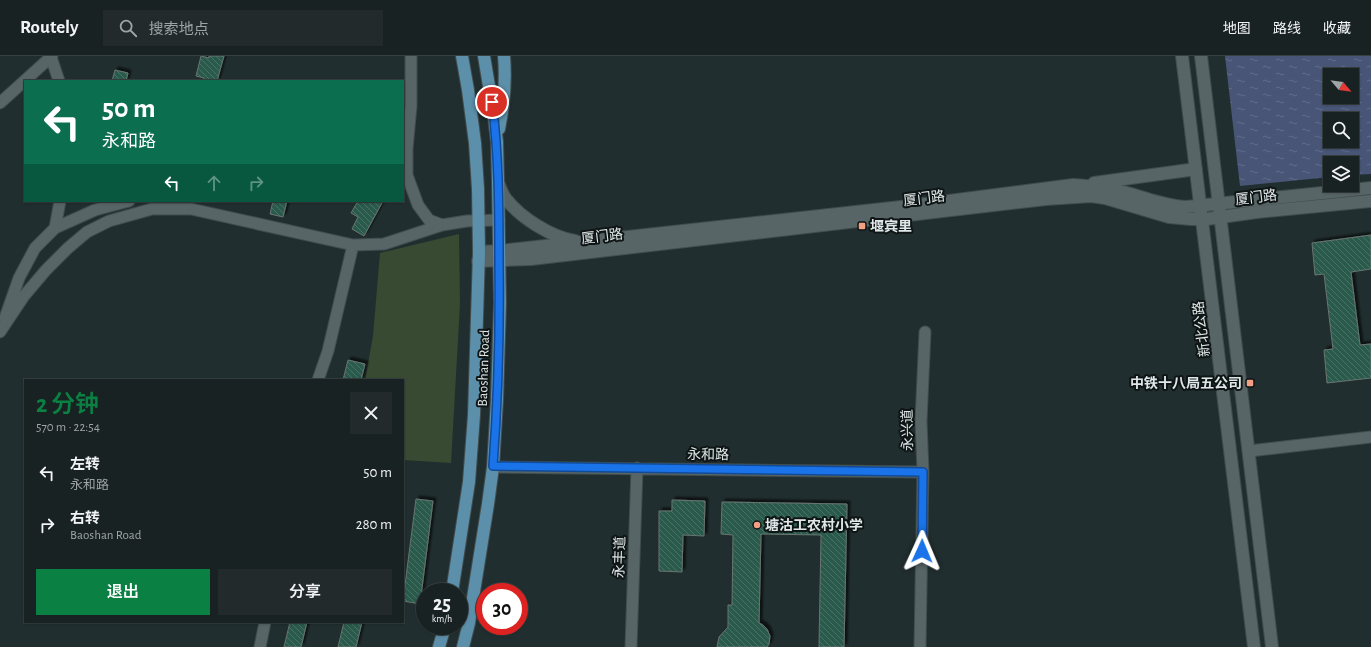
<!DOCTYPE html>
<html lang="zh">
<head>
<meta charset="utf-8">
<style>
	:root { --surface:#192223; --page:#222a2b; --text:#f1f3f6; --muted:#9fa4a6; --line:#373f41; --accent:#0b8043 }
	body { margin:0; font-family:"Alegreya Sans","Noto Sans SC",sans-serif; background:var(--page); color:var(--text); height:100vh; display:flex; flex-direction:column; font-size:15px; white-space:nowrap }
	* { box-sizing:border-box; margin:0 }
	p { font-size:13px; color:var(--muted) }
	.icon { flex:none; width:22px; height:22px; fill:none; stroke:currentColor; stroke-width:2; stroke-linecap:round; stroke-linejoin:round }
	.map { position:relative; flex:1; overflow:hidden }
	.details { position:absolute; left:24px; top:323px; width:380px; height:244px; display:flex; flex-direction:column; background:var(--surface); border-radius:0px; box-shadow:0 1px 3px #0004,0 0 0 1px var(--line) }
	.details>* { flex:none }
	.banner { position:absolute; left:24px; top:24px; width:380px; height:122px; border-radius:0px; box-shadow:0 1px 3px #0004,0 0 0 1px var(--line); background:#0b6e4f; color:#fff; overflow:hidden }
	.needle { width:26px; rotate:119deg }
	.controls { position:absolute; left:1323px; top:12px; display:grid; gap:8px }
	.controls a { display:grid; place-items:center; width:36px; height:36px; border-radius:0px; background:var(--surface); box-shadow:0 1px 3px #0004,0 0 0 1px var(--line); font-size:20px }
	.speed { position:absolute; left:416px; top:527px; display:flex; gap:8px; font-size:20px; font-weight:700; text-align:center }
	.speed>* { display:grid; place-content:center; width:52px; height:52px; border-radius:50%; background:var(--surface); box-shadow:0 1px 3px #0004,0 0 0 1px var(--line); line-height:1 }
	.speed small { font-size:10px; font-weight:400 }
	.speed .limit { border:6px solid #d22; background:#fff; color:#111 }
	.pin { position:absolute; display:grid; place-items:center; width:34px; height:34px; color:#fff; margin:-17px; border:2px solid #fff; border-radius:50%; box-shadow:0 1px 4px #0007 }
	.me { position:absolute; width:44px; margin:-22px; rotate:1deg; stroke-linejoin:round; filter:drop-shadow(0 0 3px #0008) }
	.turn { display:flex; align-items:center; gap:14px; height:84px; padding:0 12px; font-size:18px }
	.turn .icon { width:52px; height:52px; stroke-width:2.5 }
	.turn b { display:block; font-size:28px; line-height:34px }
	.lanes { display:flex; align-items:center; height:38px; padding:0 12px; background:#0003; justify-content:center; gap:20px; direction:ltr }
	.lanes .off { opacity:.35 }
	.round { display:grid; place-items:center; flex:none; width:42px; height:42px; border-radius:0px; background:var(--page) }
	.summary { display:flex; align-items:center; justify-content:space-between; height:68px; padding:0 12px }
	h1 { font-size:24px; font-weight:600; line-height:30px; color:var(--accent) }
	.button { display:flex; gap:8px; margin-top:auto; padding:8px 12px }
	.button a { flex:1; height:46px; border-radius:0px; background:var(--accent); color:#fff; font-size:16px; font-weight:600; line-height:46px; text-align:center }
	.button a+a { background:var(--page); color:var(--text) }
	ul { padding:0; list-style:none }
	li { display:flex; align-items:center; gap:12px; height:52px; padding:0 12px }
	li div { flex:1 }
	li b { display:block; font-size:15px }
	li em { font-style:normal }
	header { display:flex; align-items:center; gap:24px; box-sizing:border-box; height:56px; padding:0 20px; background:var(--surface); border-bottom:1px solid var(--line) }
	header strong { font-size:19px }
	nav { display:flex; gap:22px; margin-inline-start:auto; font-size:14px }
	.search { width:280px; height:36px; background:var(--page); display:flex; align-items:center; gap:10px; box-sizing:border-box; padding:0 14px; border-radius:0px; color:var(--muted); font-size:15px }
	.map>svg:first-child { display:block }
	.green { fill:#384a31 }
	.water { fill:url(#water-ripples); fill-rule:evenodd }
	.building { fill:url(#building-back-hatch); stroke:#687570; filter:url(#shadow) }
	.lines { fill:none; stroke-linecap:round; stroke-linejoin:round }
	.street-casing { stroke:#414c4d; stroke-width:13 }
	.secondary-casing { stroke:#414c4d; stroke-width:14 }
	.primary-casing { stroke:#414c4d; stroke-width:14 }
	.street { stroke:#576566; stroke-width:11 }
	.secondary { stroke:#576566; stroke-width:12 }
	.primary { stroke:#5c8fa9; stroke-width:12 }
	.route-casing { stroke:#114b97; stroke-width:10 }
	.route { stroke:#1a73e8; stroke-width:7 }
	.poi-dot { fill:#f39f83; stroke:#0f1515; stroke-width:1.5 }
	.labels { text-anchor:middle; stroke-width:4; stroke-linejoin:round; paint-order:stroke }
	.street-label { font-size:14px; fill:#dfe7e8; stroke:#0f1515 }
	.poi-label { font-size:14px; font-weight:bold; fill:#dfe7e8; stroke:#0f1515; text-anchor:start }
</style>
</head>
<body>
<header>
<strong>Routely</strong>
<div class="search"><svg class="icon" aria-label="search" viewBox="0 0 24 24"><circle cx="10" cy="10" r="6"/><path d="M15 15l6 6"/></svg>搜索地点</div>
<nav><a>地图</a><a>路线</a><a>收藏</a></nav>
</header>
<div class="map">
<svg width="1371" height="591" viewBox="0 0 1371 591">
	<defs>
		<pattern id="water-ripples" width="26" height="14" patternUnits="userSpaceOnUse"><rect width="26" height="14" fill="#485577"/><path d="M2 4q2-2 4 0t4 0M15 11q2-2 4 0t4 0" fill="none" stroke="#626d8a"/></pattern>
		<pattern id="building-back-hatch" width="6" height="6" patternUnits="userSpaceOnUse"><rect width="6" height="6" fill="#2c5a4b"/><path d="M-1 5l2 2M0 0l6 6M5-1l2 2" fill="none" stroke="#4a7265"/></pattern>
		<filter id="shadow"><feDropShadow dx="3" dy="-3" stdDeviation="1" flood-color="#0009"/></filter>
	</defs>
	<rect width="100%" height="100%" fill="#212e2f"/>
	<path class="green" d="M459,178L460,248L451,407L403,404V324H365L373,280L380,197Z"/>
	<path class="water" d="M1225,0H1371V118L1352,119V107H1330V121L1240,130ZM1330,19H1352V41H1330ZM1330,63H1352V85H1330Z"/>
	<path class="building" d="M201,0L209,2V0H224L217,25H203L204,22L196,20Z
		M115,14L128,17L126,25H112Z
		M273,145H287L283,161L270,158Z
		M358,145H383L364,180L352,173L358,161L351,157Z
		M1371,179V213L1351,216L1360,289L1371,288V322L1327,327L1324,294L1333,293L1324,218L1315,219L1312,187Z
		M348,304L365,308L361,324H343Z
		M416,443L433,445L420,548L403,545Z
		M672,444L705,445L704,480L683,479L682,516L659,515V455H672Z
		M722,446L847,448L844,591H819L821,479L761,478L759,567L763,569L767,573L770,580L769,588L767,591H717L719,581L728,571V549H732L733,479L721,478Z
		M290,566H307L301,591H284Z
		M344,566H362L356,591H338Z"/>
	<g class="lines">
		<g class="street-casing">
			<path id="street" d="M411,0V50L407,93V119L418,149L429,164L442,169
				M51,1L59,25
				M0,47L52,0
				M55,172L60,145
				M5,262L19,222L35,192L55,172L95,154L129,145
				M0,276L24,240L46,214L68,192L87,176L109,165L152,153H191L353,189L384,188L442,169L467,165L499,164
				M318,324L328,295L353,189
				M1249,395L1371,381
				M493,411L923,416
				M260,591L265,566
				M631,591L637,412
				M920,591L923,416L921,365L925,276"/>
		</g>
		<g class="secondary-casing">
			<path id="secondary" d="M1182,0L1254,591
				M1201,0L1272,591
				M498,126C500,132 502,138 506,143C521,162 551,181 575,185
				M1094,127L1196,113
				M479,196L499,195L910,150L1073,129C1090,130 1106,131 1123,136C1144,141 1164,150 1186,151L1371,132
				M478,205L531,203L1046,143L1091,140L1105,142L1169,161L1191,163H1207L1257,156L1371,145"/>
		</g>
		<g class="primary-casing">
			<path id="primary" d="M499,73C504,49 506,24 504,0
				M452,536L469,426L474,359L479,196L478,133L475,87L468,34L462,0
				M439,591L445,570
				M463,591L469,567L488,448L493,411L497,344L500,247L498,126L497,86L494,60L484,0"/>
		</g>
		<use href="#street" class="street"/>
		<use href="#secondary" class="secondary"/>
		<use href="#primary" class="primary"/>
	</g>
	<g class="lines">
		<g class="route-casing">
			<path id="route" d="M492,46C499,99 499,153 499,207C500,275 498,343 493,410L923,416L922,495"/>
		</g>
		<use href="#route" class="route"/>
	</g>
	<g class="poi-dot">
		<rect x="858" y="166" width="8" height="8" rx="2"/>
		<rect x="1246" y="323" width="8" height="8" rx="2"/>
		<circle cx="757" cy="469" r="4"/>
	</g>
	<g class="labels">
		<g class="street-label">
			<text transform="translate(1256 141) rotate(-7)" y="5">厦门路</text>
			<text transform="translate(924 142) rotate(-7)" y="5">厦门路</text>
			<text transform="translate(602 180) rotate(-7)" y="5">厦门路</text>
			<text transform="translate(1201 273) rotate(-97)" y="5">新北公路</text>
			<text transform="translate(483 312) rotate(-88)" y="5">Baoshan Road</text>
			<text transform="translate(907 374) rotate(-91)" y="5">永兴道</text>
			<text transform="translate(708 398) rotate(1)" y="5">永和路</text>
			<text transform="translate(619 501) rotate(-88)" y="5">永丰道</text>
		</g>
		<g class="poi-label">
			<text x="870" y="175">堰宾里</text>
			<text x="1242" y="332" text-anchor="end">中铁十八局五公司</text>
			<text x="765" y="474">塘沽工农村小学</text>
		</g>
	</g>
</svg>
<div class="controls">
<a><svg class="needle" viewBox="-14 -14 28 28"><path d="M0-13l5 13h-10z" fill="#e53935"/><path d="M0 13l5-13h-10z" fill="#9fa4a6"/></svg></a>
<a><svg class="icon" aria-label="search" viewBox="0 0 24 24"><circle cx="10" cy="10" r="6"/><path d="M15 15l6 6"/></svg></a>
<a><svg class="icon" aria-label="layers" viewBox="0 0 24 24"><path d="M12 4l9 5-9 5-9-5zM3 14l9 5 9-5"/></svg></a>
</div>
<div class="speed"><div>25<small>km/h</small></div><div class="limit">30</div></div>
<div class="pin" style="left:492px;top:46px;background:#d93025"><svg class="icon" aria-label="arrive" viewBox="0 0 24 24"><path d="M6 21V4h12l-3 4 3 4H6"/></svg></div>
<svg class="me" style="left:922px;top:495px" viewBox="-20 -20 40 40"><path d="M0-17L14 15 0 8-14 15z" fill="#1a73e8" stroke="#fff" stroke-width="4"/></svg>
<div class="banner">
<div class="turn"><svg class="icon" aria-label="left" viewBox="0 0 24 24"><path d="M17 20v-9H6M10 6l-5 5 5 5"/></svg><div><b>50 m</b>永和路</div></div>
<div class="lanes"><svg class="icon" aria-label="left" viewBox="0 0 24 24"><path d="M17 20v-9H6M10 6l-5 5 5 5"/></svg><svg class="icon off" aria-label="ahead" viewBox="0 0 24 24"><path d="M12 20V5M6 11l6-6 6 6"/></svg><svg class="icon off" aria-label="right" viewBox="0 0 24 24"><path d="M7 20v-9h11M14 6l5 5-5 5"/></svg></div>
</div>
<section class="details">
<div class="summary"><div><h1>2 分钟</h1><p>570 m · 22:54</p></div><a class="round"><svg class="icon" aria-label="close" viewBox="0 0 24 24"><path d="M6 6l12 12M18 6L6 18"/></svg></a></div>
<ul>
<li><svg class="icon" aria-label="left" viewBox="0 0 24 24"><path d="M17 20v-9H6M10 6l-5 5 5 5"/></svg><div><b>左转</b><p>永和路</p></div><em>50 m</em></li>
<li><svg class="icon" aria-label="right" viewBox="0 0 24 24"><path d="M7 20v-9h11M14 6l5 5-5 5"/></svg><div><b>右转</b><p>Baoshan Road</p></div><em>280 m</em></li>
</ul>
<div class="button"><a>退出</a><a>分享</a></div>
</section>
</div>
</body>
</html>
